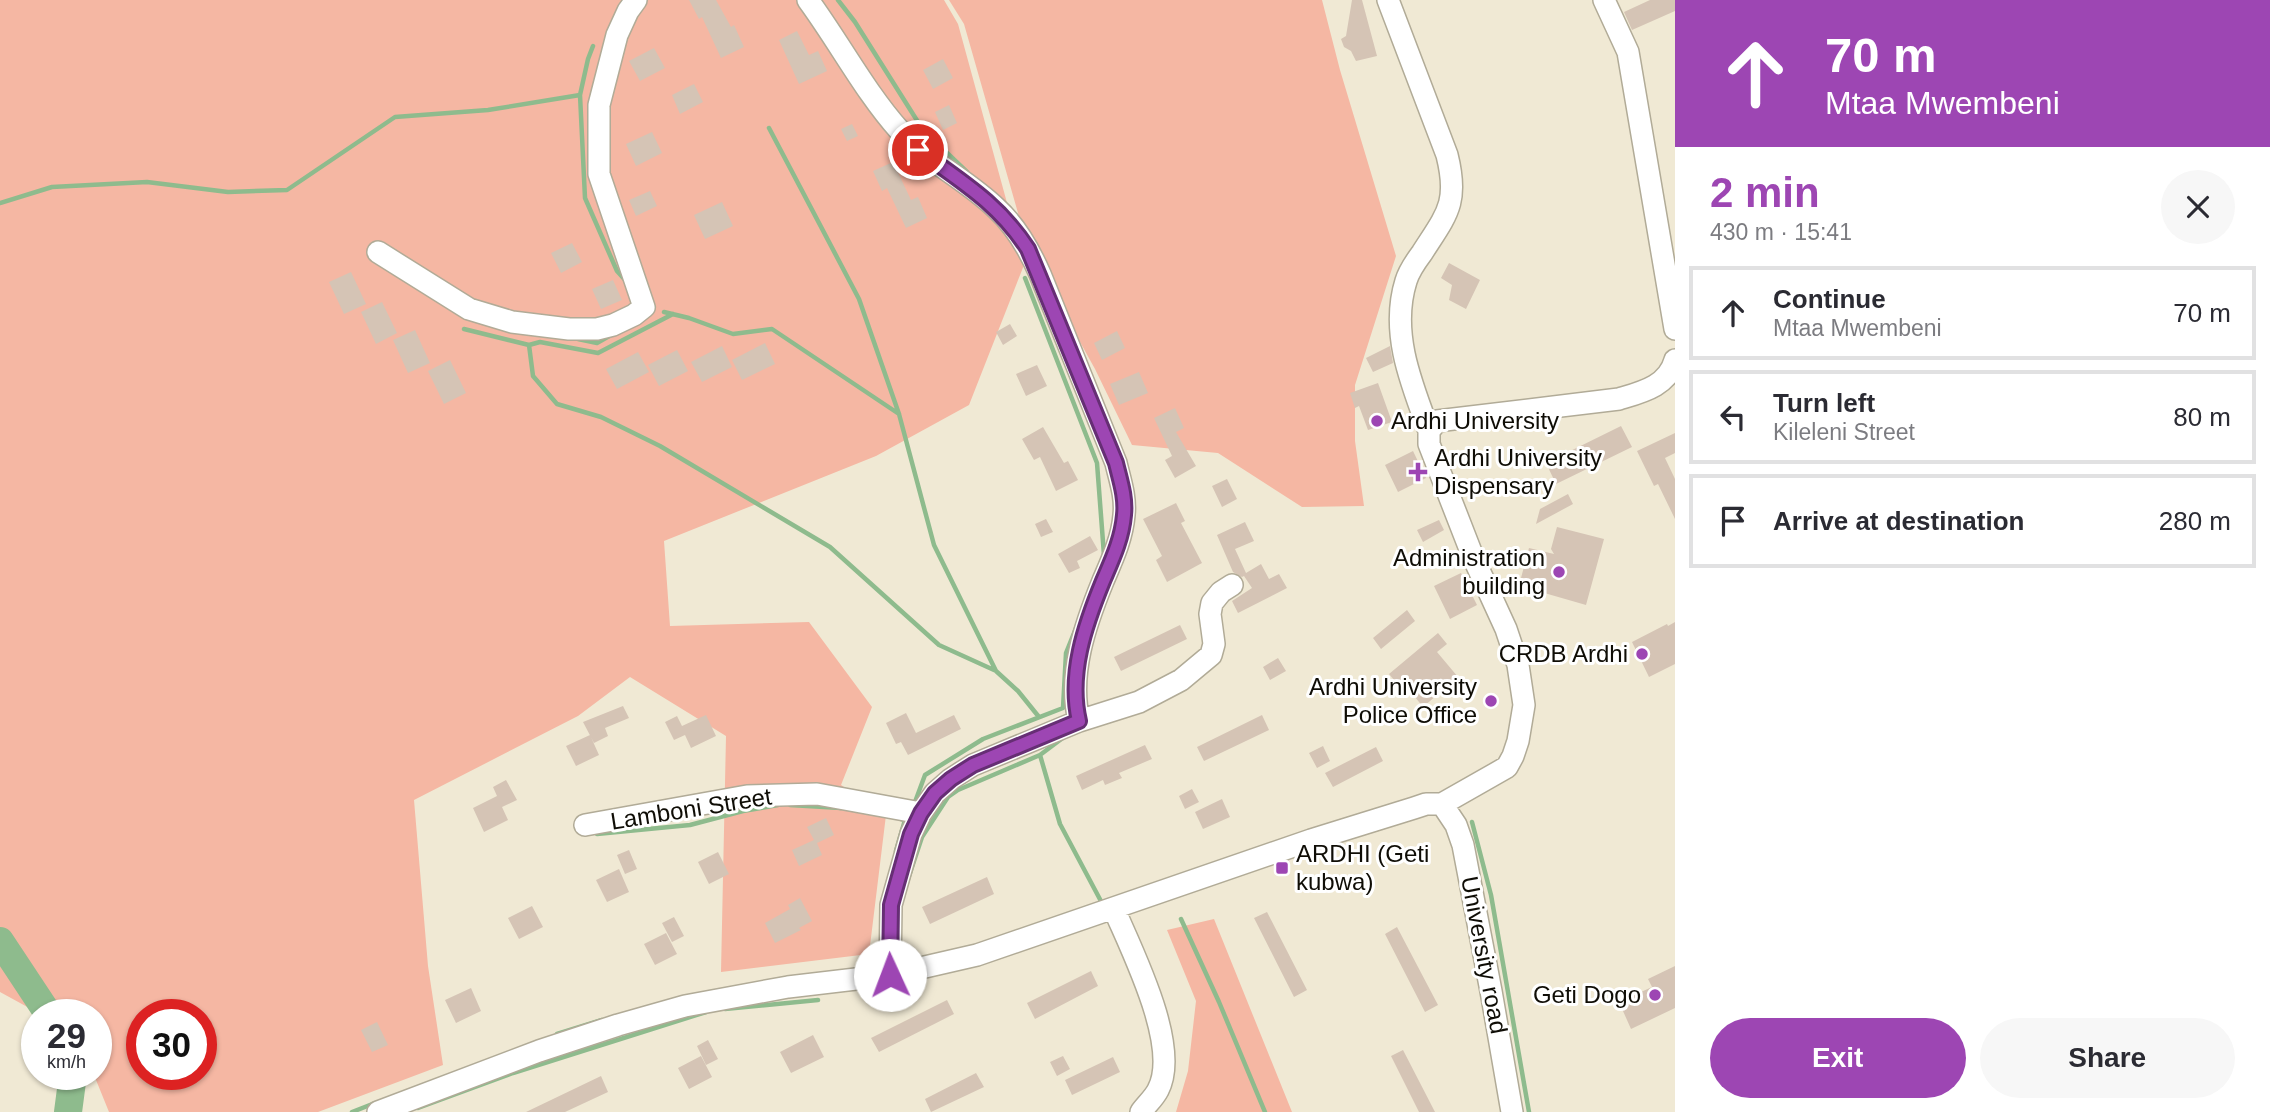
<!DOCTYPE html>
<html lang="en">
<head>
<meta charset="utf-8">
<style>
	:root { --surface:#fff; --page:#f7f7f7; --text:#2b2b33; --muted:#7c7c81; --line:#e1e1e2; --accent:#9d46b3 }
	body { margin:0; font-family:Helvetica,sans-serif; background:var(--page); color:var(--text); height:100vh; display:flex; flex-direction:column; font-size:26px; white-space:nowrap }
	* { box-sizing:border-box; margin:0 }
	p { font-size:23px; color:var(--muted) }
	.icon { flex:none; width:38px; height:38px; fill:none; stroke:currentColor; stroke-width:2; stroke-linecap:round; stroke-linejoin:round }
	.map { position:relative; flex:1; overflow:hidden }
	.side { display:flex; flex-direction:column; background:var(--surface); width:595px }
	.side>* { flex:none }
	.top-card { background:#9d46b3; color:#fff; overflow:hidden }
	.speed { position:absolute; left:21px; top:999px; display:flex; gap:14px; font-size:35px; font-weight:700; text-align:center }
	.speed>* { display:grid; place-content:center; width:91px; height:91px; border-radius:50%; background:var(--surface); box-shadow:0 2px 5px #0004; line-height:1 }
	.speed small { font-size:18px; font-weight:400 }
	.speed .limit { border:10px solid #d22; background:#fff; color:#111 }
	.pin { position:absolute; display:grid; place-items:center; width:60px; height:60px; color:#fff; margin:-30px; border:4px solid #fff; border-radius:50%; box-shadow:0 2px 7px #0007 }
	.me { position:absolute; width:77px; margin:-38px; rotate:358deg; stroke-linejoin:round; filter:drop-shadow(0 0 5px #0008) }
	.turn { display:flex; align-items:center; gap:24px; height:147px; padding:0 35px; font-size:32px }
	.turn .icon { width:91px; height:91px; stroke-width:2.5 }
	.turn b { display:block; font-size:49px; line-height:60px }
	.round { display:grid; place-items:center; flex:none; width:74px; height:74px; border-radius:37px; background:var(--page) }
	.headline { display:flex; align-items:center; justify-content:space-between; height:119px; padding:0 35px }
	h1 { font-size:42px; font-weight:600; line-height:52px; color:var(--accent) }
	.cta { display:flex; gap:14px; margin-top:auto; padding:14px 35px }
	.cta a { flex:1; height:80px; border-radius:42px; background:var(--accent); color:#fff; font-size:28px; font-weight:600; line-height:80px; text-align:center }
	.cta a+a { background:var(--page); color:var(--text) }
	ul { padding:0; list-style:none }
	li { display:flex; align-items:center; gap:21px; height:94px; margin:0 14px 10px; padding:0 21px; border:4px solid var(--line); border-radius:0px }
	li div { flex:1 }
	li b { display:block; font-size:26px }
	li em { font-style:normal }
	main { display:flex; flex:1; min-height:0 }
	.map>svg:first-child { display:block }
	.green { fill:#f5b7a3; fill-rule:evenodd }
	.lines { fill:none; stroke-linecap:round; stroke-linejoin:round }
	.stream { stroke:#8ebb8d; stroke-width:4.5 }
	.river { stroke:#8ebb8d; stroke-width:28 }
	.building { fill:#d5c4b5 }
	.minor-casing { stroke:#b1ab97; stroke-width:24 }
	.minor { stroke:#fff; stroke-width:21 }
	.route-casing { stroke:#662e74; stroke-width:18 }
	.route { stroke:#9d46b3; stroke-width:12 }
	.poi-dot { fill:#9d46b3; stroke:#fff; stroke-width:2.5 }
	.labels { text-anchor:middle; stroke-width:6; stroke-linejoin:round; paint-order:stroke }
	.poi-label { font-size:24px; fill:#0f0d06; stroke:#fff; text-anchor:end }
	.street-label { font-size:24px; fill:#0f0d06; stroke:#fff }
</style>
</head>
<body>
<main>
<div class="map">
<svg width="1675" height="1112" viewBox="0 0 1675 1112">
	<rect width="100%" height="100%" fill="#f0e9d4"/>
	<path class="green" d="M0,0H944L958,24L1024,265L969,405L876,456L664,541L670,626L809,622L872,707L841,785L886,815L869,954L721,972L726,736L630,677L578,716L414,800L428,966L443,1065L318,1112H109L94,1075L96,1074V1015H42L0,992ZM142,1015H201V1074H142Z
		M949,0H1322L1340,70L1396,256L1355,385V441L1364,506L1302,507L1218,453L1132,445L1095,369L1028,248L964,24Z
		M1214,919L1292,1112H1176L1188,1071L1196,1001L1167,930Z"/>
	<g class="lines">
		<path class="stream" d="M838,0L855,22L923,130L967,172
			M593,46L588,59L580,95L585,198L617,271L626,281
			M769,128L859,299L899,414L934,545L996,671L1018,691L1039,717
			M0,203L52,187L147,182L228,192L287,190L395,117L488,110L580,95
			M1025,278L1097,463L1104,555
			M664,312L689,318L733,334L772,329L899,414
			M464,329L529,345L540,342L598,353L673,314
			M578,339L597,343L611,335
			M529,345L533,376L557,404L601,417L660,446L830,547L939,645L994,670
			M1040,755L1060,824L1103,905
			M915,802L925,775L983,739L1063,708L1066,653L1076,628
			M790,805L841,808
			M1472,822L1491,895L1529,1112
			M597,834L690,825L743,811L778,805
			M896,851L905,820L901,819
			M907,882L922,837L948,797L958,790L1040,755L1064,737
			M1181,919L1219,1002L1265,1112
			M725,1009L818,1000
			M557,1034L602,1020
			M418,1108L513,1073L706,1012
			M352,1112L375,1103"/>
		<path class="river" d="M0,941L49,1015
			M68,1112L73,1074"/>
	</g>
	<path class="building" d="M689,0H716L731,27L734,25L744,47L721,58L702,17L699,19Z
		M1352,0H1362L1377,56L1356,61L1351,51L1344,47L1341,39L1346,36Z
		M1650,0H1675V11L1632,30L1624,12Z
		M797,31L809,55L818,51L827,71L799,84L779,40Z
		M654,48L665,68L640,81L629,61Z
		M943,59L953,78L933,89L923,70Z
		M694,84L703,102L680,114L672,95Z
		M949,105L957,123L943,130L935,112Z
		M852,124L858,136L847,141L841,129Z
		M652,132L662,153L636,166L626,144Z
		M893,162L911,200L918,197L927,218L906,228L887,188L882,191L873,171Z
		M650,191L657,206L636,216L629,200Z
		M722,202L733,226L705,239L694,215Z
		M572,243L582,262L561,273L551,253Z
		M1449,263L1480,280L1466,309L1449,300L1452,285L1441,278Z
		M351,272L366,304L344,314L329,282Z
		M613,280L622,300L601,309L592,289Z
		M382,302L397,333L376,344L361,312Z
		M1010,324L1017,336L1003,345L996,332Z
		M415,330L430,363L408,373L393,340Z
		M1117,331L1125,348L1102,360L1094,343Z
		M765,343L775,364L742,380L732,360Z
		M722,346L732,367L702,382L691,362Z
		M1390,346L1393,363L1373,372L1366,358Z
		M677,350L688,371L659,386L648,365Z
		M638,352L649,372L617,389L606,369Z
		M450,360L466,393L444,404L428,371Z
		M1037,365L1047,386L1026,396L1016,374Z
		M1139,372L1148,393L1119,405L1110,384Z
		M1378,383L1392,422L1368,430L1359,406L1355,408L1350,393Z
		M1175,408L1184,428L1176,432L1196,466L1175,478L1165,460L1172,456L1154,418Z
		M1621,426L1632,447L1556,484L1546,463Z
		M1043,427L1064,463L1068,461L1078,480L1056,491L1040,457L1034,460L1022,439Z
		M1675,433V453L1665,458L1675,479V519L1658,484L1654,486L1637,451Z
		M1413,451L1426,478L1398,492L1385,465Z
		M1227,479L1237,499L1222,507L1212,486Z
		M1568,494L1573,504L1536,524L1540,509Z
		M1176,503L1185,521L1181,523L1202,563L1167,582L1156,560L1162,556L1143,519Z
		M1046,519L1053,532L1041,537L1035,524Z
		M1439,520L1444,530L1423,542L1417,530Z
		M1245,522L1254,541L1235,549L1246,573L1261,564L1269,579L1279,574L1287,588L1238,613L1232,601L1252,588L1244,576L1242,577L1233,572L1217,535Z
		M1557,527L1604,539L1586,605L1527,588L1529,580L1521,578L1529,548L1554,554L1551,549Z
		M1090,536L1098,550L1077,561L1080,568L1069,573L1058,554Z
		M1461,573L1477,605L1450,619L1434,586Z
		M1407,610L1415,621L1381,649L1373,638Z
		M1675,622V664L1649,677L1632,642L1667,624L1668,626Z
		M1180,625L1187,639L1121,671L1114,657Z
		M1438,633L1447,644L1437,652L1458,677L1423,707L1403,682L1399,686L1389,674Z
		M1278,658L1286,671L1270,680L1263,667Z
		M623,706L629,718L605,728L608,736L594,743L583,722Z
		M906,713L916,733L954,715L961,729L908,755L901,742L896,744L886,723Z
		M706,715L716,736L691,748L685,735L674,740L665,722L677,716L682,726Z
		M1262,715L1269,730L1204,761L1197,747Z
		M590,735L599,755L576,766L566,746Z
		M1145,745L1152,759L1119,773L1122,778L1105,785L1103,780L1082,790L1076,776Z
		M1323,746L1330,761L1317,768L1309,753Z
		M1376,747L1383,761L1333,787L1325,773Z
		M506,780L517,800L502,807L508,820L484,832L473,808L497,796L493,787Z
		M1192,789L1199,802L1185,809L1179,796Z
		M1222,799L1230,817L1203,829L1195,812Z
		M826,818L834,835L817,843L822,855L799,866L792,850L814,840L807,827Z
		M629,850L637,869L625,874L617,855Z
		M718,852L729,874L709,884L698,862Z
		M619,869L629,892L607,902L596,880Z
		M987,877L994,894L930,924L922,907Z
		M800,898L812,921L799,928L801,930L775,943L765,923L790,909L788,905Z
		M532,906L543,927L519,939L508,918Z
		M1267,912L1307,990L1294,997L1254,918Z
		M674,917L684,936L672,942L662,923Z
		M1397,927L1438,1005L1425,1012L1385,934Z
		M666,933L677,954L655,965L644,944Z
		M1675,966V1008L1631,1029L1619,1002L1652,987L1648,979Z
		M1091,971L1098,986L1035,1019L1027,1003Z
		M471,988L481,1011L456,1023L445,1000Z
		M947,1000L954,1014L879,1052L871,1038Z
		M377,1022L388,1045L372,1052L361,1030Z
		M813,1035L824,1057L791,1073L780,1052Z
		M708,1040L718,1059L706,1065L697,1046Z
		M1403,1050L1435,1112H1419L1391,1056Z
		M701,1056L712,1077L689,1089L678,1068Z
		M1063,1056L1070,1069L1057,1076L1050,1062Z
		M1113,1057L1120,1072L1072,1095L1065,1080Z
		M976,1073L984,1087L931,1112L925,1099Z
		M601,1076L608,1092L565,1112H526Z"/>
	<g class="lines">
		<g class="minor-casing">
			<path id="minor" d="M808,0C839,42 865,92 900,131C928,162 966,179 996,208C1016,226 1029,249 1040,274L1116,463C1120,480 1126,497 1124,515C1122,539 1112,560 1103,581C1085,625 1068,674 1079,721
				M1388,0L1447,155C1459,203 1447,214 1422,253C1416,261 1409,271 1406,281C1390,332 1411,383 1429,431
				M1604,0L1628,52L1675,329
				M378,252L469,309L512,322L569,329H597L613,325L634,315L644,307L599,174V105L617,35L628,11L636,0
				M1442,804L1456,825L1463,845L1491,991L1512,1112
				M585,825L747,796L817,794L921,813
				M1114,909C1132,951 1181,1047 1158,1090C1154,1098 1146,1105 1141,1112
				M890,975L891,905L911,834L921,813L935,793L951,779L973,765L1079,721L1139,702L1181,680L1211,655L1214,644L1210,614L1212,603L1221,592L1232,585
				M378,1112L539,1051L618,1025L685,1006L788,987L890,975L977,955L1311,840L1414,808L1426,804H1442L1507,767L1513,756L1518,741L1524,705L1518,665L1506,629L1473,557L1429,444V431L1437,421L1619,399C1642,392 1668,386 1675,360"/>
		</g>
		<use href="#minor" class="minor"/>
	</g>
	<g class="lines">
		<g class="route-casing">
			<path id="route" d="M890,975L891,905L911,834L921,813L935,793L951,779L973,765L1079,721C1068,674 1085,625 1103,581C1112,560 1122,539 1124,515C1126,497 1120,480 1116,463L1028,249C998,203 962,182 918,150"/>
		</g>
		<use href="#route" class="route"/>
	</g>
	<g class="poi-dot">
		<circle cx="1377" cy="421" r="7"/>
		<path d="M1414.5 461.5h7v7h7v7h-7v7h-7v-7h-7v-7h7z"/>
		<circle cx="1559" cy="572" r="7"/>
		<circle cx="1642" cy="654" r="7"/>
		<circle cx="1491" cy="701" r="7"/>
		<rect x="1275" y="861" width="14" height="14" rx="3.5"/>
		<circle cx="1655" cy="995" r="7"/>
	</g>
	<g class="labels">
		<g class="poi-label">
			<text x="1391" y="429" text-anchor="start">Ardhi University</text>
			<text x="1434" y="466" text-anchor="start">Ardhi University<tspan x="1434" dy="28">Dispensary</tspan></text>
			<text x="1545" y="566">Administration<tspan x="1545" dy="28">building</tspan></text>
			<text x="1628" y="662">CRDB Ardhi</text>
			<text x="1477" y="695">Ardhi University<tspan x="1477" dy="28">Police Office</tspan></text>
			<text x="1296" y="862" text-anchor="start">ARDHI (Geti<tspan x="1296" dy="28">kubwa)</tspan></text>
			<text x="1641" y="1003">Geti Dogo</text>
		</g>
		<g class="street-label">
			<text transform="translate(691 809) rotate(-9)" y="8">Lamboni Street</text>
			<text transform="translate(1484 955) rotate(79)" y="8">University road</text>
		</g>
	</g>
</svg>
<div class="speed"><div>29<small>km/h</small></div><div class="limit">30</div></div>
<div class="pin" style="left:918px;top:150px;background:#d93025"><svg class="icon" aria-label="arrive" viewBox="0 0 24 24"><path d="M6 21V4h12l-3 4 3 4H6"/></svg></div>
<svg class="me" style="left:890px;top:975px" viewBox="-20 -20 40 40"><circle r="19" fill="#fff"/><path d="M0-13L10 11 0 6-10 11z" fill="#9d46b3"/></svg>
</div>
<section class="side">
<div class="top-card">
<div class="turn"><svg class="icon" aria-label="ahead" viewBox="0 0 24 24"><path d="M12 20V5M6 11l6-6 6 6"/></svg><div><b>70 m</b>Mtaa Mwembeni</div></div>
</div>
<div class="headline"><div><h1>2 min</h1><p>430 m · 15:41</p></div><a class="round"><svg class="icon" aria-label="close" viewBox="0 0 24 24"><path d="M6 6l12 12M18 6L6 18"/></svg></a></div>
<ul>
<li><svg class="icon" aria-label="ahead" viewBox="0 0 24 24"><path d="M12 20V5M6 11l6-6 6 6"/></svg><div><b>Continue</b><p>Mtaa Mwembeni</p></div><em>70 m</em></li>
<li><svg class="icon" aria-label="left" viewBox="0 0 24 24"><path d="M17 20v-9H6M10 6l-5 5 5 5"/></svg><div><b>Turn left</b><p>Kileleni Street</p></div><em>80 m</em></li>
<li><svg class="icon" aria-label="arrive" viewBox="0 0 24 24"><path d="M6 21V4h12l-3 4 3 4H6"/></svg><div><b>Arrive at destination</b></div><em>280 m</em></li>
</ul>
<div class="cta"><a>Exit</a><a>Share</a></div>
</section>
</main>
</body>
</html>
